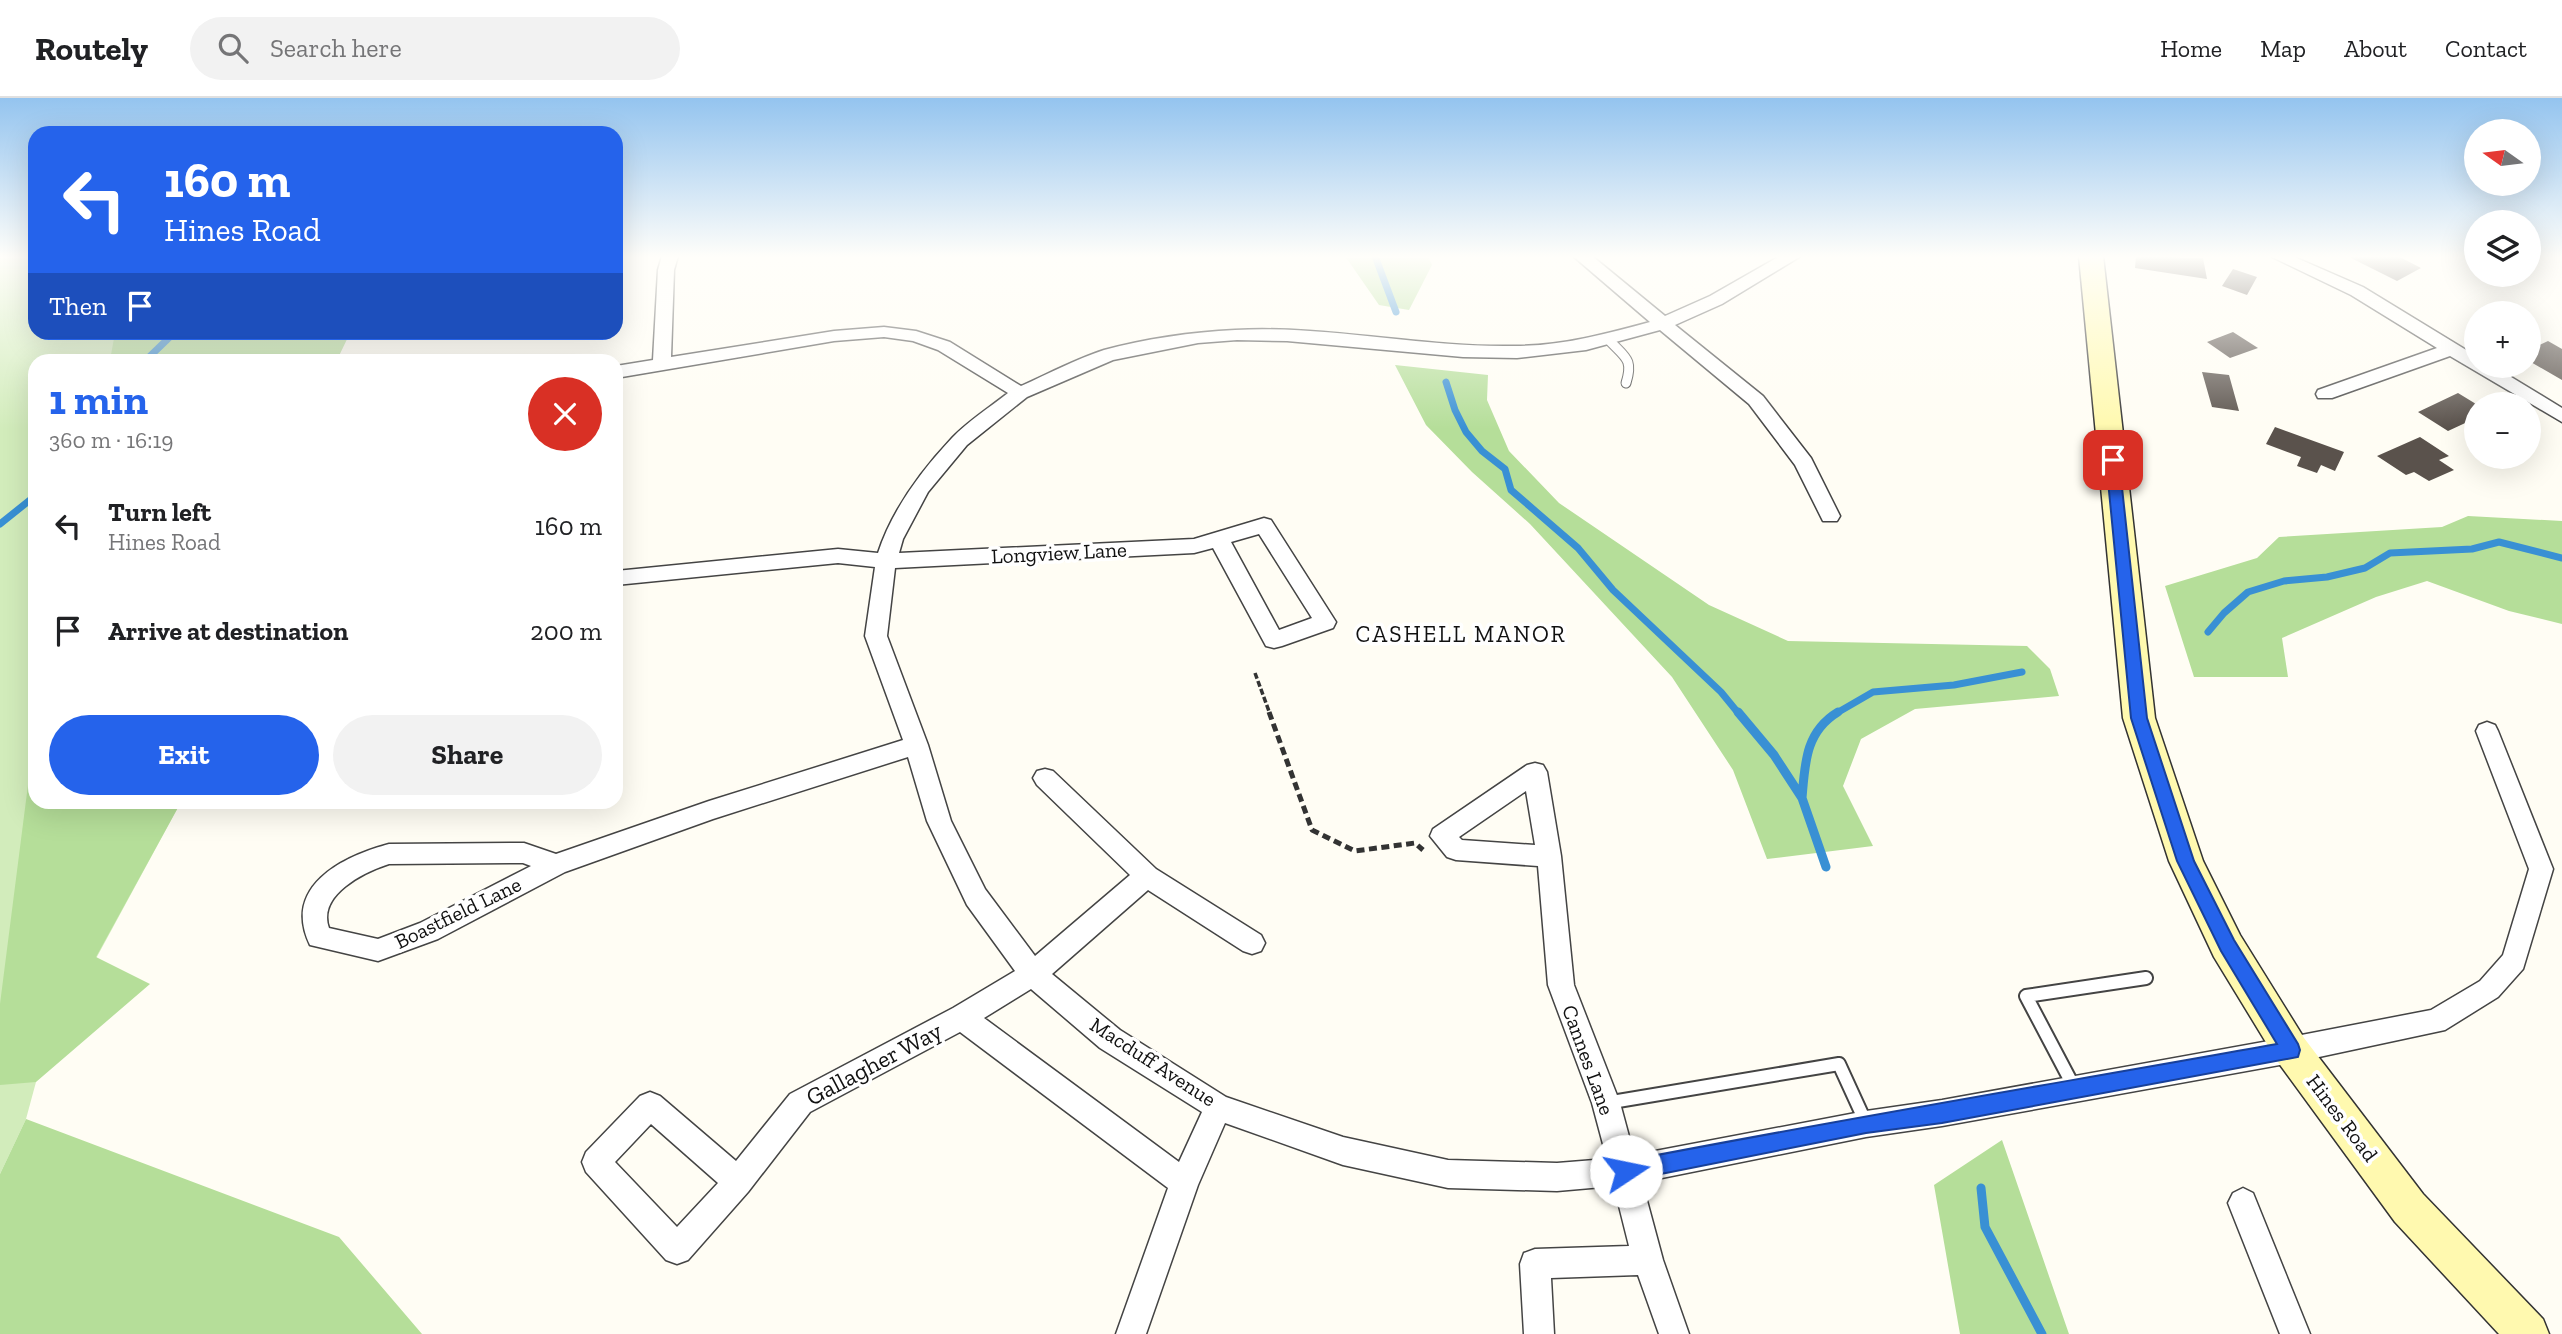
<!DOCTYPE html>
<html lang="en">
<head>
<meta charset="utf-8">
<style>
	:root { --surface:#fff; --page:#f2f2f2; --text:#202124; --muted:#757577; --line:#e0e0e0; --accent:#2563eb }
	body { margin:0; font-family:"Zilla Slab",serif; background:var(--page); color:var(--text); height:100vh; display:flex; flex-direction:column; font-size:26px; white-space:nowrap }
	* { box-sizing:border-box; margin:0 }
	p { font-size:23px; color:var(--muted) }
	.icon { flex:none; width:38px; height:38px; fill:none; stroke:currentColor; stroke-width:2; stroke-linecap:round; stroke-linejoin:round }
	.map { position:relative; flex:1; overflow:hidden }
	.side { position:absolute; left:28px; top:256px; width:595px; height:455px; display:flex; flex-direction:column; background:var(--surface); border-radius:21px; box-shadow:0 7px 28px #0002 }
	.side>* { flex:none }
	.top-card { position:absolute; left:28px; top:28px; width:595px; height:214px; border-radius:21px; box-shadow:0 7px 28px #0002; background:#2563eb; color:#fff; overflow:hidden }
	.needle { width:46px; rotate:284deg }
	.tools { position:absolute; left:2464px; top:21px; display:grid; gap:14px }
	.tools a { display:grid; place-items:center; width:77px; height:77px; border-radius:50%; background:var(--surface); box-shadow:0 7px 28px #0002; font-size:35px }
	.pin { position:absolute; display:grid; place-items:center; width:60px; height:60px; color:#fff; margin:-30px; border-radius:14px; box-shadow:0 4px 10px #0006 }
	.me { position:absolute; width:77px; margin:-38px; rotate:79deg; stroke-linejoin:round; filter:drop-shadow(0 0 5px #0008) }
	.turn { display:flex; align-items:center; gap:24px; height:147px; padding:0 21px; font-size:32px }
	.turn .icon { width:91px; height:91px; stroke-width:2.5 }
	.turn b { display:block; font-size:49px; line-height:60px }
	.then { display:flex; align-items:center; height:66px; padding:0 21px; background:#0003; gap:14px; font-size:26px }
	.round { display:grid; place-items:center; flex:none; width:74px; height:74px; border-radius:37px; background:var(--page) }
	.summary { display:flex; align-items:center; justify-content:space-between; height:119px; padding:0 21px }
	h1 { font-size:42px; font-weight:800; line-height:52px; color:var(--accent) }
	.action { display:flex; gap:14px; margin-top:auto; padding:14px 21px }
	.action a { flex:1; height:80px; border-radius:42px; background:var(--accent); color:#fff; font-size:28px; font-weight:800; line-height:80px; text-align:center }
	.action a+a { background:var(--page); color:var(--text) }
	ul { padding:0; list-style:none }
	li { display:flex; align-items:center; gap:21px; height:105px; padding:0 21px }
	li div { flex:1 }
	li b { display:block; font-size:26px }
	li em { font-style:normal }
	header { display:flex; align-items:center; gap:42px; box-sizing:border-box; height:98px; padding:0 35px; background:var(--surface); border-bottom:2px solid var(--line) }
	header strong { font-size:33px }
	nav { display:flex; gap:38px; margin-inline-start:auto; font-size:24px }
	.search { width:490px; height:63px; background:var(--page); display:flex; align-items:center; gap:18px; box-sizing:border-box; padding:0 24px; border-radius:38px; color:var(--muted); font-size:26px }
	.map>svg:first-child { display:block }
	.green { fill:#d2ecbb }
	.forest { fill:#b5de99 }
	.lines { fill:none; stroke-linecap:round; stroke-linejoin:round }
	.stream-far1 { stroke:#3990d4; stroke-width:7 }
	.stream { stroke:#3990d4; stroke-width:9 }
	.building { fill:#5a524c }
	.lane-far1-casing { stroke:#444; stroke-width:11 }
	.lane-casing { stroke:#444; stroke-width:16 }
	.street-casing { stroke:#444; stroke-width:3 }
	.secondary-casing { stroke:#333; stroke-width:3 }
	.path-far1 { stroke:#333; stroke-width:3.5; stroke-dasharray:6 2.5; stroke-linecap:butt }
	.path { stroke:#333; stroke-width:5; stroke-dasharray:8 4.5; stroke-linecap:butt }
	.lane-far1 { stroke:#fff; stroke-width:9 }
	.lane { stroke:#fff; stroke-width:12 }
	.street { fill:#fff; fill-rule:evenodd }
	.secondary { fill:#fff9af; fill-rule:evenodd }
	.route { fill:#2563eb; stroke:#184099; stroke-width:2 }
	.labels { text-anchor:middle; stroke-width:7; stroke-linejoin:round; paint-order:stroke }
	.street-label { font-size:21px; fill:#111; stroke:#fff }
	.neighbourhood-label { font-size:23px; letter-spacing:2px; fill:#111; stroke:#fff }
	.near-street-label { font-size:24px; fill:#111; stroke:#fff }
</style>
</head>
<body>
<header>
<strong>Routely</strong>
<div class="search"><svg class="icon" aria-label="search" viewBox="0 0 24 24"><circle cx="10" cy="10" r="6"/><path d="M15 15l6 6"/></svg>Search here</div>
<nav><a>Home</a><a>Map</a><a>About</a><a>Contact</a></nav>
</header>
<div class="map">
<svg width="2562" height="1236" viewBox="0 0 2562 1236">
	<rect width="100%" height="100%" fill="#fffdf4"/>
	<path class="green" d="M0,158H35V234L286,235L263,262H35V704H181L29,984H36L26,1021L0,1076Z"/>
	<path class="forest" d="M1345,158H1428L1432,167L1409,212L1379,207Z
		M115,235V234L350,235L337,262H110Z
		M1395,267L1488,277L1487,302L1509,353L1559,405L1709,507L1788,543L2027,548L2050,571L2059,598L1915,611L1861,641L1843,688L1873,748L1767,761L1733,672L1672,579L1530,426L1472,374L1426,327Z
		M2468,418L2562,423V526L2509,513L2427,483L2376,499L2282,540L2288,579H2194L2165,488L2257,460L2279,439L2442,429Z
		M35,632V704H181L96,859L150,886L36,984L0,987V906Z
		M26,1021L339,1139L422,1236H0V1076Z
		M2002,1042L2069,1236H1960L1934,1087Z"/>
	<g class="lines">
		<path class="stream-far1" d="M1375,158L1396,214
			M146,262L175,234
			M1446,284L1455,312L1466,334L1482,353L1505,371L1511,392L1578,450L1613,492L1721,594L1739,616
			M0,426L35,398
			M2208,534L2224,515L2248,494L2284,483L2327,479L2365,470L2390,455L2472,451L2499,444L2562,460
			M1835,616L1873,594L1954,587L2022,574"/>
		<path class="stream" d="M1738,614L1774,657L1802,700L1826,769
			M1802,700C1805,666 1805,634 1838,614
			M1981,1090L1985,1129L2042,1236"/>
	</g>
	<path class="building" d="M2136,158L2203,160L2207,181L2135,170Z
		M2347,158H2398L2421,170L2397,183Z
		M2233,171L2257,179L2247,197L2222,188Z
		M2233,234L2258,250L2230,260L2207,244Z
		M2548,243L2562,251V282L2529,263V252Z
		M2202,274L2229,277L2239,313L2212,309Z
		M2458,295L2476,306V320L2448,333L2418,314Z
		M2275,329L2344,354L2335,373L2321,367L2317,375L2297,368L2301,359L2266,346Z
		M2420,339L2449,358L2439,362L2454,372L2429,383L2414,374L2406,377L2377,358Z"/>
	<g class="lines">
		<g class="lane-far1-casing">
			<path id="lane-far1" d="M1608,241C1624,259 1634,260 1626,285"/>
		</g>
		<g class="lane-casing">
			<path id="lane" d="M2075,991L2026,898L2146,880
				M1606,1005L1839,966L1866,1025"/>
		</g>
		<g class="street-casing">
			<path id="street" d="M662,158H678L674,172L671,259L834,233L884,229L916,233L950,244L1021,288C1048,276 1076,261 1104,252C1145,241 1192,234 1235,232C1328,227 1422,250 1515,248C1562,248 1606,236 1650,224L1573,158H1592L1665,218L1710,198L1780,158H1801L1722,206L1675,227L1763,298L1811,360L1840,418L1837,423H1823L1795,367L1749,306L1660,232L1586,252L1517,260L1463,259L1287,243L1237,242L1198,245L1113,262L1027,299L967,347L928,394L903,441L899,455L1194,441L1264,420L1271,422L1336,524L1333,530L1282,548L1274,550L1266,548L1213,450L1194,455L895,470L887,538L928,647L951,723L985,791L1035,858L1130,777L1037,687L1033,680L1037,673L1045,671L1053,673L1156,771L1261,837L1265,845L1261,853L1252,856L1243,853L1148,792L1052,876L1120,932L1226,999L1343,1039L1448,1062L1557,1065L1607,1061L1592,1005L1548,887L1538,768L1456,762L1447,759L1430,738L1433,731L1527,667L1535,665L1543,667L1547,674L1561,758L1574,887L1620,1005L1634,1057L1866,1013L1942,1002L2291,939L2431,912L2480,883L2503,857L2529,771L2476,633L2479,627L2487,624L2495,627L2498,633L2553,771L2523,871L2498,899L2445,932L2291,965L1942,1028L1866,1039L1642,1084L1663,1162L1689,1236H1659L1638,1177L1551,1180L1554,1236H1524L1520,1166L1524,1155L1535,1151L1629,1148L1614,1088L1557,1093L1448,1090L1343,1067L1225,1025L1198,1087L1146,1236H1116L1168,1090L960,934L810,1014L748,1094L688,1162L677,1166L666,1162L586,1074L582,1064L586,1054L640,998L650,994L660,998L736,1063L790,996L953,910L1015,873L967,807L927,723L908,659L713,721L565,774L438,841L378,863L310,847C282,789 341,759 389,746L524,745L556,756L709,703L903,642L865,538L875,469L838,465L616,487V473L838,451L878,455C892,412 921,373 952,340C968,323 989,310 1008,295L938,252L913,243L884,239L834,243L616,280V268L653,262L658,172ZM1259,436L1312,520L1279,532L1231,444ZM1526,693L1535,747L1462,742L1459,739ZM523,765L531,768L420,825L378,841L329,830C317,797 364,774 389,766ZM1031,891L1100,950L1202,1014L1179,1064L984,920ZM651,1026L718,1085L677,1129L615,1064Z
				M2270,158H2292L2363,189L2476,258V268H2493L2562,310V324L2450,258L2332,300H2318L2316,296L2318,292L2437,250L2351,197Z
				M2243,1090L2253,1095L2310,1236H2280L2228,1105L2233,1095Z"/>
		</g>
		<g class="secondary-casing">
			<path id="secondary" d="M2079,158H2103L2155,620L2203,763L2240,837L2304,940L2423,1096L2543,1221L2549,1236H2499L2395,1124L2278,964L2214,859L2169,763L2123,620Z"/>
		</g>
		<path class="path-far1" d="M1255,575L1270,616"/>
		<path class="path" d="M1269,614L1312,732L1355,753L1415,745L1423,752"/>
		<use href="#lane-far1" class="lane-far1"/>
		<use href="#lane" class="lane"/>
		<use href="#street" class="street"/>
		<use href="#secondary" class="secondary"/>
	</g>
	<linearGradient id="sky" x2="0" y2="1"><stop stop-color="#94c4ef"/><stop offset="0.48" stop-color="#fffefa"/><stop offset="1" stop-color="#fffefa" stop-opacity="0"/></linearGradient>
	<rect width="2562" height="331" fill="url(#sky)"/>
	<path class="route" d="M2113,358L2119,362L2147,620L2194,763L2234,842L2298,946L2300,952L2298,959L1942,1025L1866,1035L1626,1083L1619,1080L1616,1073L1619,1066L1626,1063C1842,1021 2059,985 2277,946L2221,853L2177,763L2131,620L2106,362Z"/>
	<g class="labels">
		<g class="street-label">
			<text transform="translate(1059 455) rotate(-3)" y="7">Longview Lane</text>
			<text transform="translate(458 815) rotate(-26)" y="7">Boastfield Lane</text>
			<text transform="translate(1588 962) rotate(70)" y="7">Cannes Lane</text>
			<text transform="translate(1153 964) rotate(33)" y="7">Macduff Avenue</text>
			<text transform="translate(2342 1020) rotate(53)" y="7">Hines Road</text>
		</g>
		<g class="neighbourhood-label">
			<text x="1461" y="544">CASHELL MANOR</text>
		</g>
		<g class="near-street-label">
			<text transform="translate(874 966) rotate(-28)" y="8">Gallagher Way</text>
		</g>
	</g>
</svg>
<div class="tools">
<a><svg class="needle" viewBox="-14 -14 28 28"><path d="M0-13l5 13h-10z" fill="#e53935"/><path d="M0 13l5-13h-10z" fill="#757577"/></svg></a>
<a><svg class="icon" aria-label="layers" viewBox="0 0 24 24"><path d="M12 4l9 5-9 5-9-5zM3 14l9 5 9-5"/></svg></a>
<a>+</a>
<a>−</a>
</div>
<div class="pin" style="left:2113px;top:362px;background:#d93025"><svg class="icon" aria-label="arrive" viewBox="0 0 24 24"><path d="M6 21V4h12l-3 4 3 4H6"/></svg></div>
<svg class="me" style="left:1626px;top:1073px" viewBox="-20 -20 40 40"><circle r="19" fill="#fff"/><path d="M0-13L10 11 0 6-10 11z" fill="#2563eb"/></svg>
<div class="top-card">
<div class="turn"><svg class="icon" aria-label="left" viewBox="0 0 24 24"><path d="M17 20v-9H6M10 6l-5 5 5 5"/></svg><div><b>160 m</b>Hines Road</div></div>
<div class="then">Then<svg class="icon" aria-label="arrive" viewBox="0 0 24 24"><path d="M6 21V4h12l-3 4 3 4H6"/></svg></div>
</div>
<section class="side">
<div class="summary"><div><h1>1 min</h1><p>360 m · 16:19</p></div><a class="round" style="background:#d93025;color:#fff"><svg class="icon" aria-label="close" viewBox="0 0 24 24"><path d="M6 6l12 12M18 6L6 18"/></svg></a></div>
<ul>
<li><svg class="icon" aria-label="left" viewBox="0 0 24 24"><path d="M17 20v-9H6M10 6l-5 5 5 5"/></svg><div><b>Turn left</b><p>Hines Road</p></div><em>160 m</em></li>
<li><svg class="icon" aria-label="arrive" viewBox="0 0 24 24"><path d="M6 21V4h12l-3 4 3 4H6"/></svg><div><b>Arrive at destination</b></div><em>200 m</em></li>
</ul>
<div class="action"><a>Exit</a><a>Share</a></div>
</section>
</div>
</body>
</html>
